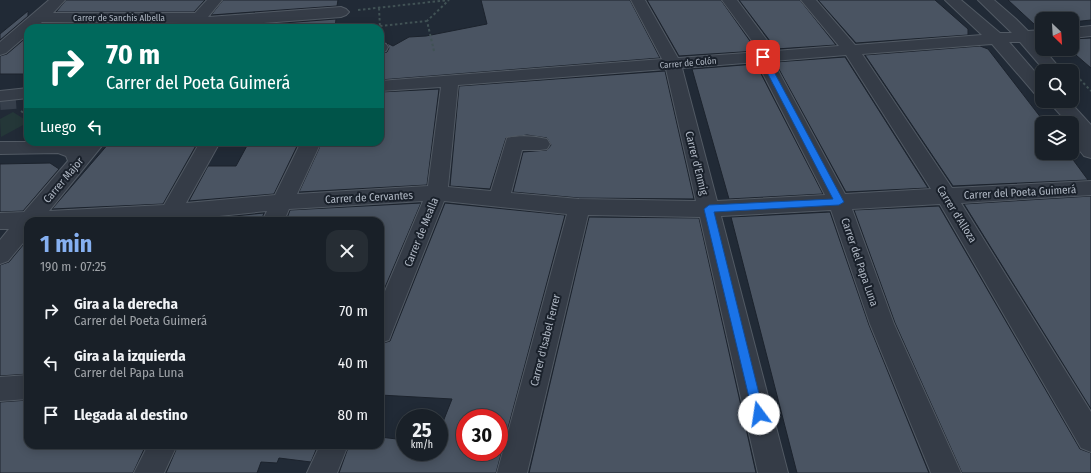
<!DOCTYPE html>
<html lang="es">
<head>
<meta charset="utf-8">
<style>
	:root { --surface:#192028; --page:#262d34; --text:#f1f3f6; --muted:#9fa3a8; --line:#373e45; --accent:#86b0f1 }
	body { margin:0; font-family:"Fira Sans Condensed",sans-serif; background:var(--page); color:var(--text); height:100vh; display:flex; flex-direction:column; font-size:15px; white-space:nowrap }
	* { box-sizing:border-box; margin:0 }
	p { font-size:13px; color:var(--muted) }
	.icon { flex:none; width:22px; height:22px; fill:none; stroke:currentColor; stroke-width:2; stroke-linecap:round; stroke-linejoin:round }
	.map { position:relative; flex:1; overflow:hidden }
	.drawer { position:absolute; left:24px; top:217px; width:360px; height:232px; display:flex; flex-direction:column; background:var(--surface); border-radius:12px; box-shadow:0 2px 10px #0003,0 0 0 1px var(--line) }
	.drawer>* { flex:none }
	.guide { position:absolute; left:24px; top:24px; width:360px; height:122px; border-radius:12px; box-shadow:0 2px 10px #0003,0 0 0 1px var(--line); background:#00695c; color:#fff; overflow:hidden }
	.needle { width:26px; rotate:155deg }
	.controls { position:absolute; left:1035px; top:12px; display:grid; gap:8px }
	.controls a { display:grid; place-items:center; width:44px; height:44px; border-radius:8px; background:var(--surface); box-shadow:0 2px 10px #0003,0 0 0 1px var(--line); font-size:20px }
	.speed { position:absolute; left:396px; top:409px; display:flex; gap:8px; font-size:20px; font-weight:700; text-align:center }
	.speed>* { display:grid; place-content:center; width:52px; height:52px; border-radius:50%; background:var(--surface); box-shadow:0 2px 10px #0003,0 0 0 1px var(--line); line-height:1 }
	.speed small { font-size:10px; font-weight:400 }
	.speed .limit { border:6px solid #d22; background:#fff; color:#111 }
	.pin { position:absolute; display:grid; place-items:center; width:34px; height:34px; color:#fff; margin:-17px; border-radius:8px; box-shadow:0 2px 6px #0006 }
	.me { position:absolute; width:44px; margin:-22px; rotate:346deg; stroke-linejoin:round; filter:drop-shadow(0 0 3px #0008) }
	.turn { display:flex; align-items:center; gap:14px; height:84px; padding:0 16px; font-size:18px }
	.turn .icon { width:52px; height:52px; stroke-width:2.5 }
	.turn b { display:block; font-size:28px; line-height:34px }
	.then { display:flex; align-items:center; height:38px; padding:0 16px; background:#0003; gap:8px; font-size:15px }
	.round { display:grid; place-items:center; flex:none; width:42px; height:42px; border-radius:12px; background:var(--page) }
	.headline { display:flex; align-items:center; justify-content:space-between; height:68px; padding:0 16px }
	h1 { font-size:24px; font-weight:700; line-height:30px; color:var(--accent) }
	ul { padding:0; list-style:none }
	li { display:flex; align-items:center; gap:12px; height:52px; padding:0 16px }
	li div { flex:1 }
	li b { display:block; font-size:15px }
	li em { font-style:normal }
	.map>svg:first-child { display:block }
	.green { fill:#243738 }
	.building { fill:#4a5462; stroke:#1c232d; fill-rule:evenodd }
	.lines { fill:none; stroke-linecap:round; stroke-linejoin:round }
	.minor-tunnel { stroke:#363f4b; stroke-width:16; stroke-dasharray:16 8; stroke-linecap:butt }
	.minor-casing { stroke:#525a64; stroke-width:2 }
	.path { stroke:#415255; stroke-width:2; stroke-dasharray:2.5 2.5; stroke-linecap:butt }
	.minor { fill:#353c47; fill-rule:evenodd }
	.route { fill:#1a73e8; stroke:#114b97 }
	.labels { text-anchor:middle; stroke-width:4; stroke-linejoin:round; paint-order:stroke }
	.far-street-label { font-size:9px; fill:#afb7c3; stroke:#1a212b }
	.street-label { font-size:11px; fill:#afb7c3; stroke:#1a212b }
</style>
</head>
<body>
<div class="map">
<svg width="1091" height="473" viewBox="0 0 1091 473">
	<rect width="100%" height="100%" fill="#212a36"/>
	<path class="green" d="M13,112L24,119L25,124L1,137L0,119Z"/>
	<path class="building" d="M66,0H205L194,12H56Z
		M223,0H338L337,6L211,15Z
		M481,0H630L660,58L380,80V54L387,52L389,48L387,43L393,46L409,37L426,36L487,24Z
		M647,0H721L757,51L679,56Z
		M739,0H800L836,45L776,49Z
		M818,0H935L968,29V35L856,43Z
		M1008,0H1091V20L1072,22V19H1042V28L1038,25H1035Z
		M28,11V16L0,40V34Z
		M336,19L335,28H218Z
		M102,24H184L182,28H99Z
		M28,36V74H0V56L7,54Z
		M1091,38V68L1069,49H1072V39Z
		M980,46L988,49L1045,123H1042V153H1068L1088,180L953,186L865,55Z
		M845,57L928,188L846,192L775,62Z
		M756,64L823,194L729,199L692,69Z
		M665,71L694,199L579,198L513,192L523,152L547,150L551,145L547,138L527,135L506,138L490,189L450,186L459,86Z
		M439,89L427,185L299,192L322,142H380V92Z
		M110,142H198L163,204L52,209Z
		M249,142H299L274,194L189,201L208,166H236Z
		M50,163L59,169L23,211L0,212V164Z
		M1091,196V409L964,204Z
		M421,203L380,299V221H286L290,210Z
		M445,203L565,215L496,473H339L349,445H380V437L405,440V452H439V432L452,399L380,395V344L390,341ZM465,418H499V452H465Z
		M939,206L1080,449L1091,453V473H962L895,323L854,210Z
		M830,212L869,325L929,473H797L731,217Z
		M264,213L261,221H185Z
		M589,217L699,218L756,473H529Z
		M28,239V374L0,376V265L9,262Z
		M28,400V445H146L133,473H0V402Z
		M178,445H318L311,462L279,458L277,463L261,462L257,473H166Z"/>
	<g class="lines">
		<path class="minor-tunnel" d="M0,102L28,100"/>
		<g class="minor-casing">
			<path id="minor" d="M49,0H65L53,13H195L207,0H222L208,17L341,7L346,9L349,12L346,15L341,17L199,28H183L187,23L42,22L35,28H28V34L6,53L0,55V42Z
				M631,0H645L678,58L760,52L722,0H737L775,51L839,46L801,0H816L855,45L982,35L945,0H961L1000,33H1012L978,0H994L1016,19L1028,31L1042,30V40H1036L1062,71H1045L1020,42H1009L1042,80V96L1036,95L992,44L862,54L952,188L1091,181V195L961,203L1091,412V452L1081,448L940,204L852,209L894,324L961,473H931L870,324L831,210L721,216L788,473H758L700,217L588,215L527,473H497L567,214L444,201L392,332L389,340L380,343V303L423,201L289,209L284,221H262L267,211L170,221H28V237L8,261L0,264V240L9,229H0V213L24,212L68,161L66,156L58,153L0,154V142H65L80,147L84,142H105L49,211L164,205L200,142H220L186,203L275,195L301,142H321L297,194L428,186L441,87L380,91V81L662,59ZM846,55L931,189L845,194L773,61ZM757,62L825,195L717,201L682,68ZM666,69L696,201L579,199L511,193L522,150H540L547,149L550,144L547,139C535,136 519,135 507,138L491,191L448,187L458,85Z
				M1091,26V36L1072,38V28Z
				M380,42L386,44L388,47L386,51L380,53Z
				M28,88V98L0,101V91Z
				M1048,101H1069L1091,125V158L1084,156L1072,141V123H1068Z
				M28,375V399L0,401V377Z
				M148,445H177L164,473H134Z
				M320,445H348L337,473H307Z"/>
		</g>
		<path class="path" d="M379,8L380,28
			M358,10L449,0
			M380,26L427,21
			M434,51L427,21L449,0
			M1073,72L1091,91
			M21,111L28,116"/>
		<use href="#minor" class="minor"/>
	</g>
	<path class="route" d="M760,55L766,57L844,202L839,205L714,212L764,414L763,418L759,420L755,418L753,414L704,209L709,205L833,199L759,57Z"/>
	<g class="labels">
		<g class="far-street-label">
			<text x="119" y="21">Carrer de Sanchis Albella</text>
			<text transform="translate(688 63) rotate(-5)" y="3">Carrer de Colón</text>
		</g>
		<g class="street-label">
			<text transform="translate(697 163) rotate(76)" y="4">Carrer d'Enmig</text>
			<text transform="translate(63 180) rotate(-50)" y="4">Carrer Major</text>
			<text transform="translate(1020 192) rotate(-3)" y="4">Carrer del Poeta Guimerá</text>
			<text transform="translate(369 197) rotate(-3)" y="4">Carrer de Cervantes</text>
			<text transform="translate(957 214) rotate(58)" y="4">Carrer d'Alloza</text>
			<text transform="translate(421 232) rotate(-68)" y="4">Carrer de Mealla</text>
			<text transform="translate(860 262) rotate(71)" y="4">Carrer del Papa Luna</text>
			<text transform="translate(545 340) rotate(-76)" y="4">Carrer d'Isabel Ferrer</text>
		</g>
	</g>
</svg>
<div class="controls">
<a><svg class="needle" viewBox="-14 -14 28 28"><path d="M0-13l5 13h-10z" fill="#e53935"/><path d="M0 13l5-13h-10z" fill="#9fa3a8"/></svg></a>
<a><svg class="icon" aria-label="search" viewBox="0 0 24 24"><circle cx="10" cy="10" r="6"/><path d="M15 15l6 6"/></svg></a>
<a><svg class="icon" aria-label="layers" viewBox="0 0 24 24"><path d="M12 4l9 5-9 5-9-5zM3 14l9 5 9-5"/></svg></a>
</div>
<div class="speed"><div>25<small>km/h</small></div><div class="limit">30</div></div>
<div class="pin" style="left:763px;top:57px;background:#d93025"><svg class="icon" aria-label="arrive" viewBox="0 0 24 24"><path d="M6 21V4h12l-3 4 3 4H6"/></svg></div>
<svg class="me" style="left:759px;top:414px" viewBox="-20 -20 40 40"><circle r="19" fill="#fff"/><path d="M0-13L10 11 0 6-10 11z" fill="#1a73e8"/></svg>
<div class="guide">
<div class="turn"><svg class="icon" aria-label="right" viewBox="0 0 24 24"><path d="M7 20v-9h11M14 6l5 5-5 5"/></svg><div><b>70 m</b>Carrer del Poeta Guimerá</div></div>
<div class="then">Luego<svg class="icon" aria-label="left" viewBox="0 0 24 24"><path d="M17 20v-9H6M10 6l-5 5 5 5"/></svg></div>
</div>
<section class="drawer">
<div class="headline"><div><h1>1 min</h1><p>190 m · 07:25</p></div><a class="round"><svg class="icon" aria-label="close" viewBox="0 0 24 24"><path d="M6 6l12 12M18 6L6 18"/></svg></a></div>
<ul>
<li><svg class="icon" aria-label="right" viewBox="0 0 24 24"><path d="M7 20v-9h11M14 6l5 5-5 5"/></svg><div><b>Gira a la derecha</b><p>Carrer del Poeta Guimerá</p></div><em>70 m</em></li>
<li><svg class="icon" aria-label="left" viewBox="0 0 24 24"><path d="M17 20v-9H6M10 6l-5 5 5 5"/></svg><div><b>Gira a la izquierda</b><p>Carrer del Papa Luna</p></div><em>40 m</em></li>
<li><svg class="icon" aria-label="arrive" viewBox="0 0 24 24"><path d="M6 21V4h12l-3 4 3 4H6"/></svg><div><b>Llegada al destino</b></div><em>80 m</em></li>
</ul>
</section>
</div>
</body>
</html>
